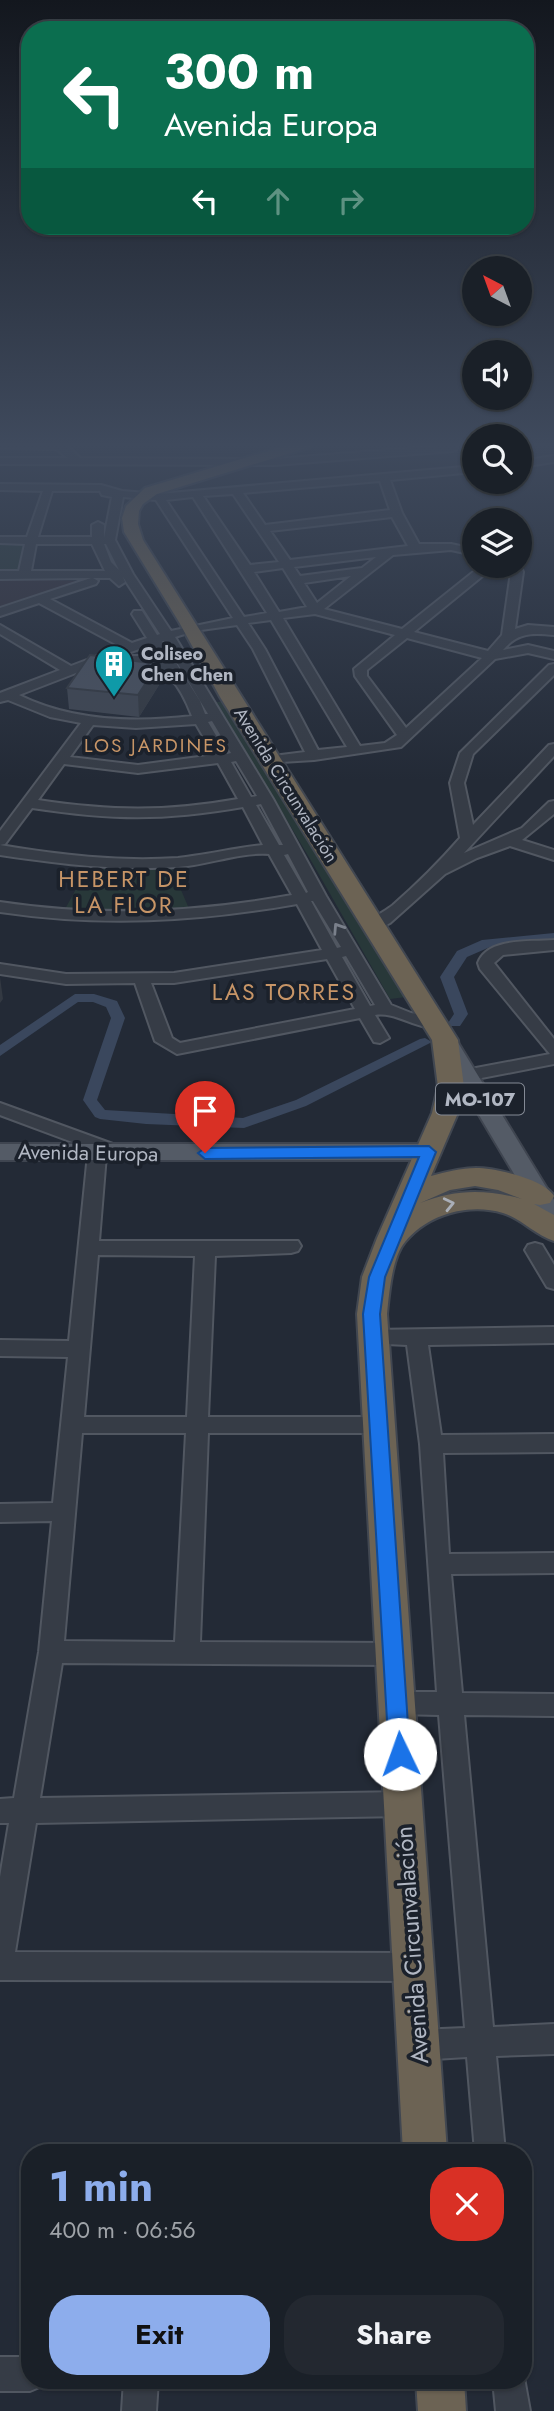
<!DOCTYPE html>
<html lang="en">
<head>
<meta charset="utf-8">
<style>
	:root { --surface:#1a2028; --page:#232830; --text:#f1f3f6; --muted:#9fa3a8; --line:#383e45; --accent:#8dadec }
	body { margin:0; font-family:Jost,sans-serif; background:var(--page); color:var(--text); height:100vh; display:flex; flex-direction:column; font-size:26px; white-space:nowrap }
	* { box-sizing:border-box; margin:0 }
	p { font-size:23px; color:var(--muted) }
	.icon { flex:none; width:38px; height:38px; fill:none; stroke:currentColor; stroke-width:2; stroke-linecap:round; stroke-linejoin:round }
	.map { position:relative; flex:1; overflow:hidden }
	.panel { position:absolute; left:21px; top:2144px; width:511px; height:245px; display:flex; flex-direction:column; background:var(--surface); border-radius:28px; box-shadow:0 2px 5px #0004,0 0 0 2px var(--line) }
	.panel>* { flex:none }
	.guide { position:absolute; left:21px; top:21px; width:513px; height:214px; border-radius:28px; box-shadow:0 2px 5px #0004,0 0 0 2px var(--line); background:#0b6e4f; color:#fff; overflow:hidden }
	.needle { width:46px; rotate:319deg }
	.controls { position:absolute; left:462px; top:256px; display:grid; gap:14px }
	.controls a { display:grid; place-items:center; width:70px; height:70px; border-radius:50%; background:var(--surface); box-shadow:0 2px 5px #0004,0 0 0 2px var(--line); font-size:35px }
	.pin { position:absolute; display:grid; place-items:center; width:60px; height:60px; color:#fff; margin:-72px -30px; border-radius:50% 50% 50% 0; rotate:-45deg; box-shadow:0 0 7px #0007 }
	.pin .icon { rotate:45deg }
	.me { position:absolute; width:77px; margin:-38px; rotate:357deg; stroke-linejoin:round; filter:drop-shadow(0 0 5px #0008) }
	.turn { display:flex; align-items:center; gap:24px; height:147px; padding:0 28px; font-size:32px }
	.turn .icon { width:91px; height:91px; stroke-width:2.5 }
	.turn b { display:block; font-size:49px; line-height:60px }
	.lanes { display:flex; align-items:center; height:66px; padding:0 28px; background:#0003; justify-content:center; gap:35px; direction:ltr }
	.lanes .off { opacity:.35 }
	.round { display:grid; place-items:center; flex:none; width:74px; height:74px; border-radius:28px; background:var(--page) }
	.summary { display:flex; align-items:center; justify-content:space-between; height:119px; padding:0 28px }
	h1 { font-size:42px; font-weight:700; line-height:52px; color:var(--accent) }
	.action { display:flex; gap:14px; margin-top:auto; padding:14px 28px }
	.action a { flex:1; height:80px; border-radius:28px; background:var(--accent); color:#111; font-size:28px; font-weight:700; line-height:80px; text-align:center }
	.action a+a { background:var(--page); color:var(--text) }
	.map>svg:first-child { display:block }
	.medical { fill:#32303b }
	.green { fill:#283839 }
	.lines { fill:none; stroke-linecap:round; stroke-linejoin:round }
	.canal { fill:#3a475d; fill-rule:evenodd }
	.minor-casing { stroke:#515761; stroke-width:4 }
	.major-casing { stroke:#3f4550; stroke-width:4 }
	.highway-casing { stroke:#414751; stroke-width:4 }
	.minor { fill:#363c46; fill-rule:evenodd }
	.major { fill:#545b66; fill-rule:evenodd }
	.highway { fill:#6c6354; fill-rule:evenodd }
	.wall { fill:#3f4652 }
	.shaded-wall { fill:#333942 }
	.building { fill:#49515f; stroke:#333942; stroke-width:2 }
	.oneway { stroke:#7a808b }
	.oneway2 { stroke:#aaafb8 }
	.route { fill:#1a73e8; stroke:#114b97; stroke-width:2 }
	.labels { text-anchor:middle; stroke-width:7; stroke-linejoin:round; paint-order:stroke }
	.far-poi-label { font-size:18px; font-weight:bold; fill:#b1b7c3; stroke:#1b212b; text-anchor:start }
	.far-street-label { font-size:18px; fill:#b1b7c3; stroke:#1b212b }
	.far-neighbourhood-label { font-size:19px; letter-spacing:2px; fill:#c79567; stroke:#1b212b }
	.shield { fill:#1b212b; stroke:#848a95; stroke-width:2 }
	.shield-label { font-size:19px; font-weight:bold; fill:#b1b7c3 }
	.street-label { font-size:21px; fill:#b1b7c3; stroke:#1b212b }
	.neighbourhood-label { font-size:23px; letter-spacing:2px; fill:#c79567; stroke:#1b212b }
	.near-street-label { font-size:24px; fill:#b1b7c3; stroke:#1b212b }
</style>
</head>
<body>
<div class="map">
<svg width="554" height="2411" viewBox="0 0 554 2411">
	<rect width="100%" height="100%" fill="#232a36"/>
	<path class="medical" d="M0,578L75,581L78,582L0,609Z"/>
	<path class="green" d="M0,543H28L19,573H0Z
		M216,702H229L406,997L390,999L313,864Z
		M87,869H172L190,911H64Z"/>
	<g class="lines">
		<path class="canal" d="M554,933V941L490,947L467,957L454,977L468,1014L460,1026H450L448,1023L454,1014L440,977L457,951L482,940Z
			M75,994H94L117,1001L125,1018L97,1100L105,1110L243,1118L296,1100L420,1039L425,1038L432,1042L306,1106L244,1128L146,1124L100,1119L95,1117L83,1100L111,1018L106,1007L93,1002H78L0,1056V1045Z"/>
		<g class="minor-casing">
			<path id="minor" d="M0,444H60L69,447L80,458L275,459L453,445L458,448L453,451L275,465L0,464V458H68L56,449L0,448Z
				M554,456V462L520,467V461Z
				M474,466V472L390,480L402,513L419,544H451L474,549V555L451,550L393,555L324,609L402,629L482,565H496L414,632L488,651L502,635L511,572L508,565H520L523,572L515,629L528,625L554,627V635C532,633 518,632 503,650L528,645L554,651V659L528,653L495,659L401,747L314,760L265,763V757L305,752L253,649L237,625L194,631L175,637L273,799L326,896L391,1005L411,1013L442,1019L445,1023L442,1027C419,1032 397,1011 375,1015L389,1038L380,1043L374,1042L360,1018L177,1054L155,1041L135,983L66,984L0,974V964L66,974L174,973L322,950L297,904C195,922 102,927 0,912V902C99,917 194,913 292,895L269,854C238,852 208,865 178,867C116,871 61,864 0,855V845C60,855 117,862 178,858C206,855 235,848 263,845L243,807C163,821 112,820 32,808L5,844L0,845V831L81,723L50,717L8,700L0,702V693L60,670L0,634V625L71,666L121,647L39,603L0,616V608L91,578L0,579V571H19L25,544L0,543V537H27L43,491L0,490V484L101,485L122,491L159,494ZM380,481L390,510L265,525L243,493ZM52,491H100L102,495L112,497L104,538V525L98,522L92,525V537H38ZM233,494L279,562L250,565L203,496ZM123,497L156,500L233,618L171,631L133,574L115,540ZM193,497L267,613L244,617L166,500ZM392,517L408,546L290,560L270,531ZM36,544H92L105,571H31ZM104,544H106L119,570L111,562ZM376,557L362,568L300,576L294,567ZM283,568L307,607L279,612L254,572ZM351,576L317,603L304,583ZM123,577L160,634L157,635L142,611H134L132,614L147,638L132,643L50,599L96,584L98,581L93,578H110L119,586L125,582ZM315,614L395,635L354,669L355,676L397,735L385,743L360,746L283,618ZM271,620L347,747L318,750L265,649L248,623ZM407,638L482,658L406,728L367,676V670ZM162,641H164L208,714H205L200,701ZM151,645L161,661L148,656H119ZM107,661C115,665 125,664 134,664C168,664 181,688 192,716C134,723 72,721 19,695ZM212,721L231,753L227,754L208,722ZM196,724L214,755L138,765L70,757L93,725L136,728ZM236,761L257,796L251,797L231,762ZM218,763L238,799C165,812 111,811 38,800L64,764L138,773ZM261,804L283,845H279L256,805ZM288,854L308,892L306,893L284,855ZM311,901H313L341,947L337,948ZM346,956L375,1005L370,1006L342,957ZM327,959L355,1009L180,1043L172,1038L151,983H174Z
				M554,664V675L473,754L464,783L473,825L549,745L554,744V756L464,853L522,828L549,802L554,801V814L522,840L554,850V860L510,846L477,858L445,874L390,923L380,928H368L366,925C373,917 384,912 393,905C417,884 439,862 460,838L450,783L460,753L549,665Z
				M554,940V950L503,955L494,963L554,1039V1064L466,1081L460,1079L457,1075L460,1071L550,1054L480,969L478,963C487,937 532,942 554,940Z
				M0,1103L121,1147L123,1151L121,1155H106L99,1241H298L301,1246L298,1251L291,1253L215,1256L208,1417H378L386,1419L389,1425L386,1431L378,1433H208L200,1642L394,1643L403,1646L406,1654L403,1662L394,1665L62,1663L40,1798L403,1792L412,1795L416,1804L412,1813L403,1816L36,1823L15,1952L413,1953L423,1957L427,1967L423,1977L413,1981L0,1980V1877L9,1823H0V1799L14,1798L39,1652L52,1521L0,1522V1504L53,1503L68,1357L0,1356V1340L69,1341L88,1154L91,1149L0,1115ZM98,1255L195,1256L187,1417H84ZM82,1433H186L175,1642L64,1641Z
				M535,1243L542,1245L554,1265V1289L547,1287L525,1250L528,1245Z
				M554,1327V1343L428,1345L441,1435L554,1434V1452L443,1453L449,1554L554,1553V1573L451,1574L462,1693L554,1694V1716L464,1715L493,2027L554,2024V2054L496,2056L505,2152H475L467,2057L418,2060L408,2055L403,2045L408,2035L418,2030L465,2028L439,1715L397,1714L388,1711L384,1703L388,1695L397,1692H437L420,1444L407,1345L365,1343L362,1338L365,1333L372,1330Z
				M0,2357H30V2380H44L42,2386L30,2391H0Z
				M523,2372L530,2411H496L493,2380H523Z
				M124,2380H158L156,2411H122Z"/>
		</g>
		<g class="major-casing">
			<path id="major" d="M446,1034L454,1036L457,1041L554,1200V1229L545,1226L435,1041L438,1036Z
				M0,1144H429L437,1146L441,1152L437,1158L429,1160H0Z"/>
		</g>
		<g class="highway-casing">
			<path id="highway" d="M291,444H312L310,447L157,494L143,504L139,511L138,524L143,540L458,1040L464,1087L458,1113L431,1176C446,1172 461,1168 476,1168C495,1168 544,1179 554,1196L550,1203L540,1205L534,1204L554,1215V1241C535,1235 522,1219 503,1213C469,1203 428,1214 405,1242C392,1257 389,1294 387,1314L447,2152H403L357,1314L362,1277L377,1238L432,1113L438,1087L432,1040L220,697L179,622L124,532L122,518L126,506L145,488ZM475,1186L498,1190L522,1199C486,1189 455,1189 420,1203L450,1190Z
				M416,2380H464L466,2411H418Z"/>
		</g>
		<use href="#minor" class="minor"/>
		<use href="#major" class="major"/>
		<use href="#highway" class="highway"/>
	</g>
	<path class="wall" d="M158,664L159,685L139,717L69,709L67,688Z"/>
	<path class="shaded-wall" d="M158,664L159,685L139,717L138,695Z
		M0,977L3,999L0,1003Z"/>
	<path class="building" d="M90,655L158,664L138,695L67,688Z"/>
	<defs><path id="oneway-chevron" d="M-2-3.5L2.5 0L-2 3.5" fill="none" stroke-width="1.6" stroke-linecap="round" stroke-linejoin="round" transform="scale(1.75)"/></defs>
	<use class="oneway" href="#oneway-chevron" transform="translate(338 928) rotate(-123)"/>
	<use class="oneway2" href="#oneway-chevron" transform="translate(449 1204) rotate(-13)"/>
	<linearGradient id="sky" x2="0" y2="1"><stop stop-color="#13171e"/><stop offset="0.57" stop-color="#3f4a5d"/><stop offset="1" stop-color="#3f4a5d" stop-opacity="0"/></linearGradient>
	<rect width="554" height="781" fill="url(#sky)"/>
	<path class="route" d="M429,1146L436,1152L385,1277L380,1314L410,1754L407,1761L400,1763L392,1761L389,1754L363,1314L369,1277L419,1157L205,1159L198,1153L205,1148Z"/>
	<defs>
		<g id="building-pin" transform="scale(2.0125)"><path d="M0 17L-7.5 6A9.5 9.5 0 1 1 7.5 6Z" fill="#0f9aa8" stroke="#1b212b"/><path d="M-4-6H4V6H1V3H-1V6H-4ZM-2.5-4.3h1.7v1.8h-1.7ZM.8-4.3h1.7v1.8H.8ZM-2.5-1h1.7V.8h-1.7ZM.8-1h1.7V.8H.8Z" fill="#fff"/></g>
	</defs>
	<g fill-rule="evenodd">
		<use href="#building-pin" x="114" y="664"/>
	</g>
	<g class="labels">
		<g class="far-poi-label">
			<text x="141" y="660">Coliseo<tspan x="141" dy="21">Chen Chen</tspan></text>
		</g>
		<g class="far-street-label">
			<text transform="translate(286 785) rotate(58)" y="6">Avenida Circunvalación</text>
		</g>
		<g class="far-neighbourhood-label">
			<text x="156" y="752">LOS JARDINES</text>
		</g>
		<rect class="shield" x="436" y="1083.5" width="88" height="31" rx="5"/>
		<g class="shield-label">
			<text x="480" y="1106">MO-107</text>
		</g>
		<g class="street-label">
			<text transform="translate(88 1153) rotate(1)" y="7">Avenida Europa</text>
		</g>
		<g class="neighbourhood-label">
			<text x="124" y="887">HEBERT DE<tspan x="124" dy="26">LA FLOR</tspan></text>
			<text x="284" y="1000">LAS TORRES</text>
		</g>
		<g class="near-street-label">
			<text transform="translate(412 1945) rotate(-94)" y="8">Avenida Circunvalación</text>
		</g>
	</g>
</svg>
<div class="controls">
<a><svg class="needle" viewBox="-14 -14 28 28"><path d="M0-13l5 13h-10z" fill="#e53935"/><path d="M0 13l5-13h-10z" fill="#9fa3a8"/></svg></a>
<a><svg class="icon" aria-label="sound" viewBox="0 0 24 24"><path d="M4 9h4l5-4v14l-5-4H4zM17 9q2 3 0 6"/></svg></a>
<a><svg class="icon" aria-label="search" viewBox="0 0 24 24"><circle cx="10" cy="10" r="6"/><path d="M15 15l6 6"/></svg></a>
<a><svg class="icon" aria-label="layers" viewBox="0 0 24 24"><path d="M12 4l9 5-9 5-9-5zM3 14l9 5 9-5"/></svg></a>
</div>
<div class="pin" style="left:205px;top:1153px;background:#d93025"><svg class="icon" aria-label="arrive" viewBox="0 0 24 24"><path d="M6 21V4h12l-3 4 3 4H6"/></svg></div>
<svg class="me" style="left:400px;top:1754px" viewBox="-20 -20 40 40"><circle r="19" fill="#fff"/><path d="M0-13L10 11 0 6-10 11z" fill="#1a73e8"/></svg>
<div class="guide">
<div class="turn"><svg class="icon" aria-label="left" viewBox="0 0 24 24"><path d="M17 20v-9H6M10 6l-5 5 5 5"/></svg><div><b>300 m</b>Avenida Europa</div></div>
<div class="lanes"><svg class="icon" aria-label="left" viewBox="0 0 24 24"><path d="M17 20v-9H6M10 6l-5 5 5 5"/></svg><svg class="icon off" aria-label="ahead" viewBox="0 0 24 24"><path d="M12 20V5M6 11l6-6 6 6"/></svg><svg class="icon off" aria-label="right" viewBox="0 0 24 24"><path d="M7 20v-9h11M14 6l5 5-5 5"/></svg></div>
</div>
<section class="panel">
<div class="summary"><div><h1>1 min</h1><p>400 m · 06:56</p></div><a class="round" style="background:#d93025;color:#fff"><svg class="icon" aria-label="close" viewBox="0 0 24 24"><path d="M6 6l12 12M18 6L6 18"/></svg></a></div>
<div class="action"><a>Exit</a><a>Share</a></div>
</section>
</div>
</body>
</html>
